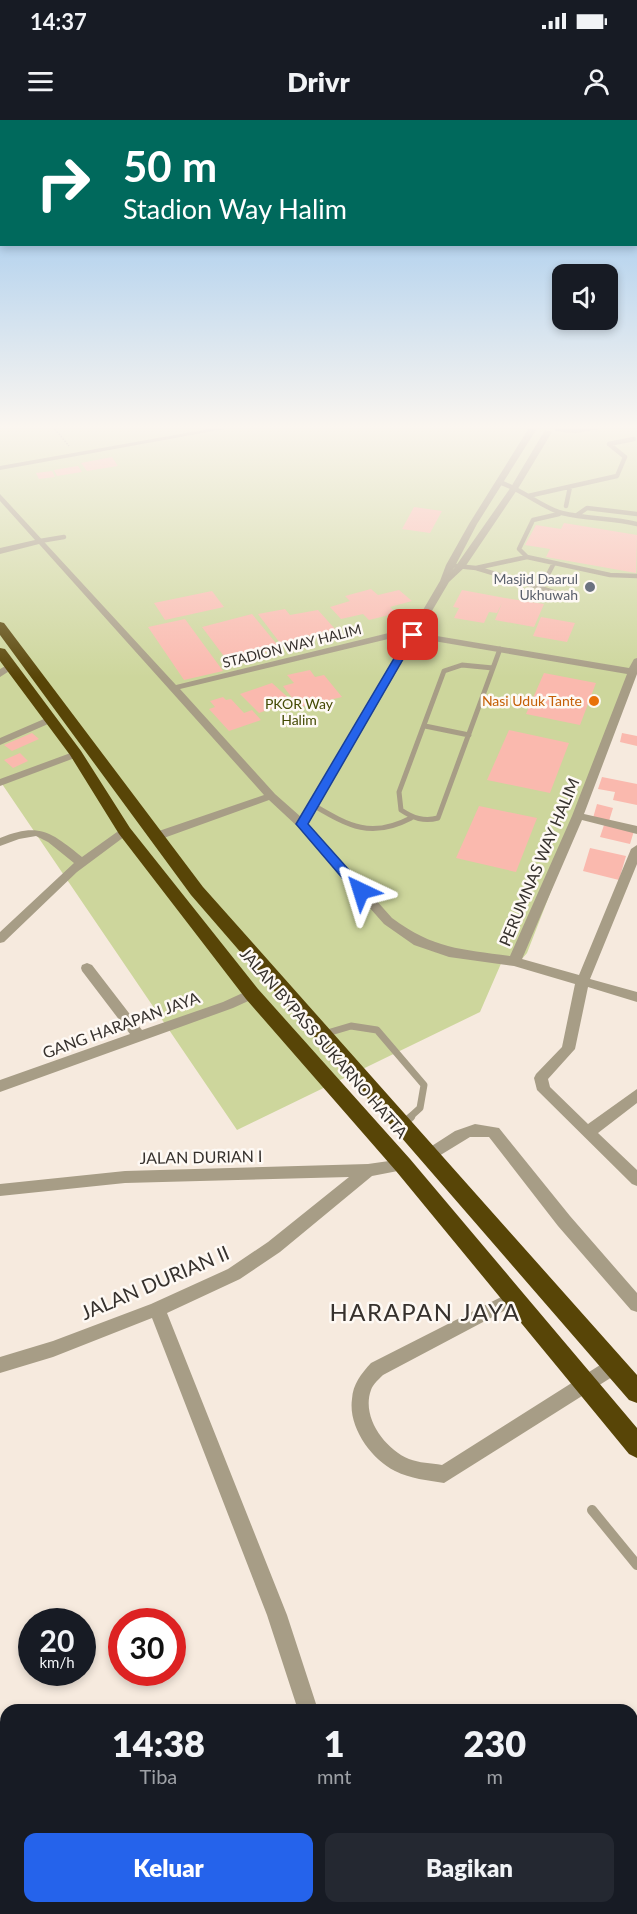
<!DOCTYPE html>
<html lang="id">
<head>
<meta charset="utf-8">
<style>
	:root { --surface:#171b24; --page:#242831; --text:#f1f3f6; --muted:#9ea1a6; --accent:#2563eb }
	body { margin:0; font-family:Lato,sans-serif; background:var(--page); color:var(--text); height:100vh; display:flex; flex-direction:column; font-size:22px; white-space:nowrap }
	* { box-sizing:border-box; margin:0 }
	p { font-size:20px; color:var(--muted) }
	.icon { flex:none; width:33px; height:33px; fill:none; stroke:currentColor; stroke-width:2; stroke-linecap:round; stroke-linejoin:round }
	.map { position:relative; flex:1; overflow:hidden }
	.sheet { position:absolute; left:0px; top:1584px; width:638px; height:210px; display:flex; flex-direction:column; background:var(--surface); border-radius:18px 18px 0 0; box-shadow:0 3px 9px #0003 }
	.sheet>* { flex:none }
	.banner { position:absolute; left:0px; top:0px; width:638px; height:126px; box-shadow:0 3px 9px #0003; background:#00695c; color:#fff; overflow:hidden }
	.controls { position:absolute; left:552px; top:144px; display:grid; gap:12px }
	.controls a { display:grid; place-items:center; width:66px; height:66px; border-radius:12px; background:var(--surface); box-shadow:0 3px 9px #0003; font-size:30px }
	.speed { position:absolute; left:18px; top:1488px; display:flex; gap:12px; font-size:30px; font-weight:700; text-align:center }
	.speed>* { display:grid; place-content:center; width:78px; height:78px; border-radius:50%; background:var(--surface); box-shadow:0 3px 9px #0003; line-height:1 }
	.speed small { font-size:15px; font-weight:400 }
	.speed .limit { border:9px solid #d22; background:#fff; color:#111 }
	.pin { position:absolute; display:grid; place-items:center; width:51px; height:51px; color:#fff; margin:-26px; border-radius:12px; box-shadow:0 3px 9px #0006 }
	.me { position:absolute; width:66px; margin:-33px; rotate:319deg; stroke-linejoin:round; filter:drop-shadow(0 0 4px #0008) }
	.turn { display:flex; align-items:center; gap:21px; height:126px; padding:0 24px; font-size:27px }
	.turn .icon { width:78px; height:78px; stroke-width:2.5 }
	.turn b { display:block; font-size:42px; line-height:51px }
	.eta { display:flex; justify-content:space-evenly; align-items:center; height:102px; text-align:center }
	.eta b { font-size:36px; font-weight:800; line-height:42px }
	.primary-button { display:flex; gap:12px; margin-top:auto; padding:12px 24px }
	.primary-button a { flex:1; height:69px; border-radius:12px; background:var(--accent); color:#fff; font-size:24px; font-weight:800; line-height:69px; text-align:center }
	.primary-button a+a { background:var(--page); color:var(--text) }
	.status { display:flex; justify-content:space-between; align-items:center; height:42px; padding:0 30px; background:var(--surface); direction:ltr }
	.status svg { height:16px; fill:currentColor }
	header { display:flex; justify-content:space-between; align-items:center; height:78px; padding:0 24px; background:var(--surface); font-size:27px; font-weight:800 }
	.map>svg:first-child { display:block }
	.built { fill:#eedccc }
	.green { fill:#cdd69c }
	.building { fill:#fab9ae }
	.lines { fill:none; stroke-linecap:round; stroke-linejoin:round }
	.path { stroke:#8e867e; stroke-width:1.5; stroke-dasharray:1.5 1.5; stroke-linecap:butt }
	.lane-far4 { stroke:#a79d86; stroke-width:4.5 }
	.lane-far3 { stroke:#a79d86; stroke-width:5 }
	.lane-far2 { stroke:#a79d86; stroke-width:7 }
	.lane-far1 { stroke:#a79d86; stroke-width:8 }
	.lane { stroke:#a79d86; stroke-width:10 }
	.street { fill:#a79d86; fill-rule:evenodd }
	.highway { fill:#584507; fill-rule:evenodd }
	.route { fill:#2563eb; stroke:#184099; stroke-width:1.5 }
	.worship-dot { fill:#6b7280; stroke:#fef9f4; stroke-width:2 }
	.food-dot { fill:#e8710a; stroke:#fef9f4; stroke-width:2 }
	.labels { text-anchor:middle; stroke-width:5; stroke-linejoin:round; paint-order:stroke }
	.far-worship-label { font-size:14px; fill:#5b616d; stroke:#fef9f4; text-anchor:end }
	.far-street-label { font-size:14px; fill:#36312d; stroke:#fef9f4 }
	.far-food-label { font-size:14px; fill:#c56008; stroke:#fef9f4; text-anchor:end }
	.far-park-label { font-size:14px; fill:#444a04; stroke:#fef9f4 }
	.street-label { font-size:16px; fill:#36312d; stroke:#fef9f4 }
	.near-street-label { font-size:20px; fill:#36312d; stroke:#fef9f4 }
	.near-quarter-label { font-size:24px; letter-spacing:1.5px; fill:#36312d; stroke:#fef9f4 }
</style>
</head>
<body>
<div class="status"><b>14:37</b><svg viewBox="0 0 49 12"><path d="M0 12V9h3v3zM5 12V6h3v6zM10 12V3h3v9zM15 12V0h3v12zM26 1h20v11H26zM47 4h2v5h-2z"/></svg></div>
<header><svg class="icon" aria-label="menu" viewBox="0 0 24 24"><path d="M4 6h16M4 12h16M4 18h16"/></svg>Drivr<svg class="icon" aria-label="person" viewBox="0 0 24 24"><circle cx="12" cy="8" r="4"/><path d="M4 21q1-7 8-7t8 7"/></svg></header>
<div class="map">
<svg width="637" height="1794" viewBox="0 0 637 1794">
	<rect width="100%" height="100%" fill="#f6eade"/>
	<path class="built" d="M632,1726H637V1794H490V1788H632Z"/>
	<path class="green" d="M0,307H637V549L527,833L521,840L503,839L480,892L237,1010L0,661Z"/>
	<path class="building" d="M112,337L118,346L87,351L81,343Z
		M78,346L82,352L57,356L54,350Z
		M52,351L55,357L39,359L36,353Z
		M414,387L442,391L430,413L402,409Z
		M564,403L637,415L636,453L546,437L550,429L525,425L536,405L561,409Z
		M371,469L378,475L399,470L412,481L390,487L397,493L369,500L363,494L341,499L330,487L350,481L345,476Z
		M462,470L505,478L544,484L534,507L495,500L502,483L497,493L489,492L484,503L454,498L459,488L453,487Z
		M212,471L224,487L165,500L154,483Z
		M285,489L290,495L318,490L335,509L280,523L258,494Z
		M252,494L280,528L229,543L202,507Z
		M541,497L575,503L567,522L533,516Z
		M185,499L223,551L184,560L148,507Z
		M310,550L315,557L324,555L342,577L299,587L283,566L294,563L287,555Z
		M544,553L596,563L580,605L526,594Z
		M272,563L292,581L259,593L240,574Z
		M223,577L226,580L231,579L244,593L252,590L261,600L229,611L209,589L215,587L210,581Z
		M509,610L569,623L550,673L487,660Z
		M32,613L39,619L12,631L4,625Z
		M622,613L637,616V626L620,622Z
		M20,633L28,641L13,648L4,640Z
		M602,657L637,664V685L613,680L615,672L598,669Z
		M597,684L613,688L609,701L593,698Z
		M479,686L537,698L516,752L456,738Z
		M604,705L634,711L630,724L600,717Z
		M590,728L626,736L619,760L583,751Z"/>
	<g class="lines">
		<path class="path" d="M53,307L69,326"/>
		<path class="lane-far4" d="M557,309L575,311L598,307
			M609,324L634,319
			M499,362C521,369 545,389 562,393C587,399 612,398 637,404
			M528,376L617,356L625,337L609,324
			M566,386L570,367
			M577,395L587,388L637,394
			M40,421L64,417
			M527,437L519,429L533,400L559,394
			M554,443L541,468L568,477
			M456,446L476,448L527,437L610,455L637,456
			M476,448L541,468"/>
		<path class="lane-far3" d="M493,548L462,545L444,551L399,672L401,690C413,698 424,702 438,698L500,529
			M425,606L469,615
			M313,685C349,706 371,719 411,698"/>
		<path class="lane-far2" d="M324,914L351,906L377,910L424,965L420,988L409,998"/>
		<path class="lane-far1" d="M403,1004L411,997"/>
		<path class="lane" d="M592,1390L637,1445"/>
		<path class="street" d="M220,307H235L0,350V346Z
			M529,308L536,310L477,404L453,450L511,367L545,310L552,312L519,367L465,447L449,462L419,513L629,548L634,539L637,538V554L584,694L637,706V714L582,700L522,839L579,855L631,729L637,725V744L590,859L637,872V882L588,867L575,929L548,959L550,967L588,1004L637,969V983L598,1013L637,1050V1066L632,1064L537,970L534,958L536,954L562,927L575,864L514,846L449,837L414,825L384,804L298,707L269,680L161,719H153L151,716L153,713L264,675L39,424L0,434V428L35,420L0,381V374L176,565L413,507L440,461L446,445L469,404ZM409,514L301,697L275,674L180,569ZM416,518L627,554L572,696L510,836C460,829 434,829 392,798L308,704Z
			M11,543L14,544V548L0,557V549Z
			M51,596L55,597V601L0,625V618Z
			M76,631L80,632V636L0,666V659Z
			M124,707L128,708L130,711L128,714L77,752L4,822L0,823V812L74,743L48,722L36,716L19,719L0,726V718C39,702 51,712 82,737Z
			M87,843L92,845L142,910L223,882L247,871H257L259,874L257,877L233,888L0,972V960L130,914L82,851L81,848L82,845Z
			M475,1004L499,1008L570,1096L637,1173V1192L631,1190L558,1106L489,1017H470L434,1039L429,1041L424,1039L422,1035L424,1031L455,1011Z
			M403,1039L408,1041L411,1045L408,1049L372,1056L280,1132L240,1159L167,1193L287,1495L318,1590H298L267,1495L152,1198L53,1237L0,1253V1237L53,1221L151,1184L228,1149L268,1122L349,1057L125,1063L0,1076V1064L125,1051L368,1044Z
			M515,1170L521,1172L523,1177L521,1182L383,1255C379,1259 373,1264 371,1270C361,1297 385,1329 409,1339C419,1343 431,1343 442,1345L608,1240L614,1238L620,1240L623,1246L620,1252L444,1363C427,1360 411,1359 395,1351C371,1339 348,1307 352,1279C353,1264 361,1254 371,1243Z
			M0,1642H6V1664H0Z
			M632,1657H637V1679H632Z
			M35,1788H57L55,1794H33Z
			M213,1788H235V1794H213Z"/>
		<path class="highway" d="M0,502L4,503L203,767L637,1255V1283L629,1280L191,775L0,515Z
			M0,528L5,529L81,631L130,708L258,869L410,1039L637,1308V1338L629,1334L396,1051L246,879L119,714L70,635L0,541Z"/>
	</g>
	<linearGradient id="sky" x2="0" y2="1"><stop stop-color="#89bded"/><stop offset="0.55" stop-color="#fbf6f0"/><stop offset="1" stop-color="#fbf6f0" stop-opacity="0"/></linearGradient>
	<rect width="637" height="558" fill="url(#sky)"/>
	<path class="route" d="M409,513L417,515L308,704L365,768L367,771L361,775L356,774L296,704Z"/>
	<circle class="worship-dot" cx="590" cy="467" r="6"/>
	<circle class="food-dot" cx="594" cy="581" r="6"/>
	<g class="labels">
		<g class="far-worship-label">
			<text x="578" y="464">Masjid Daarul<tspan x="578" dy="16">Ukhuwah</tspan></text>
		</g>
		<g class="far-street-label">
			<text transform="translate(292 526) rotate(-14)" y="5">STADION WAY HALIM</text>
		</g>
		<g class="far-food-label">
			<text x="582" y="586">Nasi Uduk Tante</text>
		</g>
		<g class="far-park-label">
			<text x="299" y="589">PKOR Way<tspan x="299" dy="16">Halim</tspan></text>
		</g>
		<g class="street-label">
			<text transform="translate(539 742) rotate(-67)" y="6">PERUMNAS WAY HALIM</text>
			<text transform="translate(121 905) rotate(-20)" y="6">GANG HARAPAN JAYA</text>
			<text transform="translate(324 923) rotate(49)" y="6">JALAN BYPASS SUKARNO HATTA</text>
			<text transform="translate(201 1037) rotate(-1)" y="6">JALAN DURIAN I</text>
		</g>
		<g class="near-street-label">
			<text transform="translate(155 1163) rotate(-23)" y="7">JALAN DURIAN II</text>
		</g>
		<g class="near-quarter-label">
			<text x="425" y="1201">HARAPAN JAYA</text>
		</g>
	</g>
</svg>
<div class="controls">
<a><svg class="icon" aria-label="sound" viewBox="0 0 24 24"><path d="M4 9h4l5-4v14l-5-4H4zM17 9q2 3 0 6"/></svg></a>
</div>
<div class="speed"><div>20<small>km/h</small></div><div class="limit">30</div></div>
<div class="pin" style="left:413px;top:515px;background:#d93025"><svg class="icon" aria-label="arrive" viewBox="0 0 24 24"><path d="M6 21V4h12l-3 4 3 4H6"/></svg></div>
<svg class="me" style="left:361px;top:771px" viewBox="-20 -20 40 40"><path d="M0-17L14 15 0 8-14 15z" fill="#2563eb" stroke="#fff" stroke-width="4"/></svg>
<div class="banner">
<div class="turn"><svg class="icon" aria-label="right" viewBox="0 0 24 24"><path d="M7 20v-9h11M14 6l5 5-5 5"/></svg><div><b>50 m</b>Stadion Way Halim</div></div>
</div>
<section class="sheet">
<div class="eta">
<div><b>14:38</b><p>Tiba</p></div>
<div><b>1</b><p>mnt</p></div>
<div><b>230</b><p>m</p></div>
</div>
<div class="primary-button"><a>Keluar</a><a>Bagikan</a></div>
</section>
</div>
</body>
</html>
